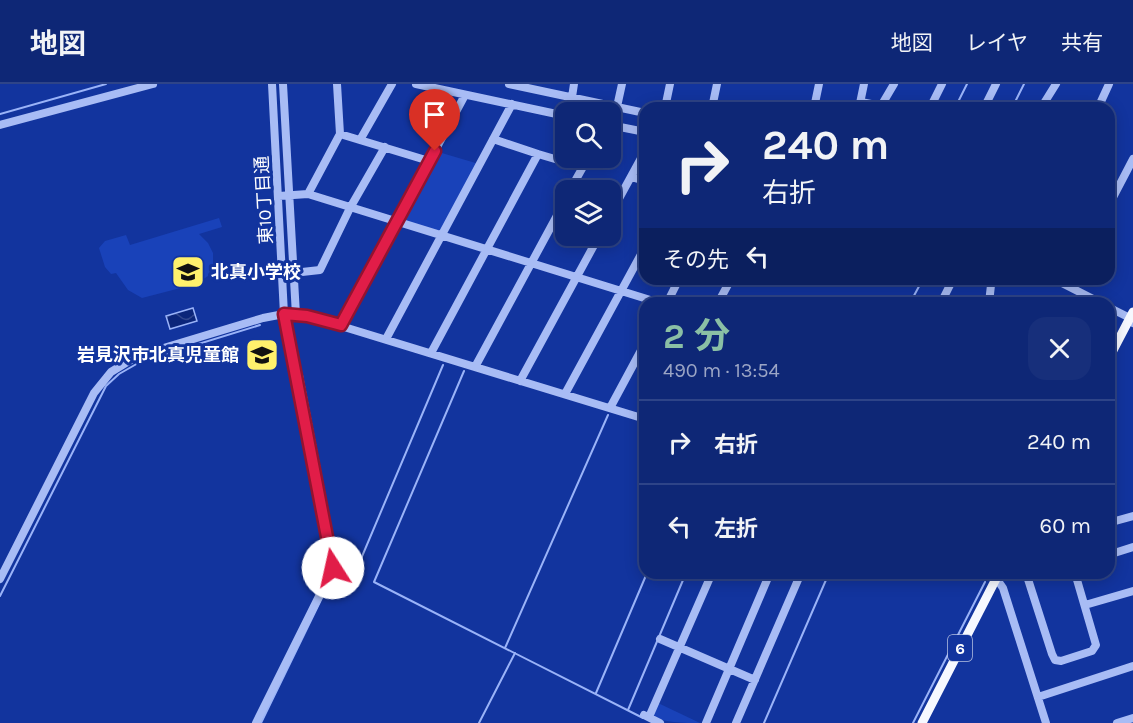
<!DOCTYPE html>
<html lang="ja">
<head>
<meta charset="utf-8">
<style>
	:root { --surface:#0e2776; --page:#172f7b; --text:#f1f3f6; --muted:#9ba5c5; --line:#2e4488; --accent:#8abfa5 }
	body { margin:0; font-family:Karla,"Noto Sans JP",sans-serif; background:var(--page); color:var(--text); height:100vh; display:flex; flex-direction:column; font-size:22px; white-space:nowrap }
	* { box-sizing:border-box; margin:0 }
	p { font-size:20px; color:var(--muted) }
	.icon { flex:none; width:33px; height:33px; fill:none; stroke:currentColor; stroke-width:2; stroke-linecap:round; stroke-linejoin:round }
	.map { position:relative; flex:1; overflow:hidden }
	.side { position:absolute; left:639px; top:213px; width:476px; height:282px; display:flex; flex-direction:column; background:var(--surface); border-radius:18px; box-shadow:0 3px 15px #0003,0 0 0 2px var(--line) }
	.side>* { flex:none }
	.top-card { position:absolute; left:639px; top:18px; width:476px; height:183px; border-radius:18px; box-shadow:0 3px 15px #0003,0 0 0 2px var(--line); background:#0e2776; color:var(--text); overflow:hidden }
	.buttons { position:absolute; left:555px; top:18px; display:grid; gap:12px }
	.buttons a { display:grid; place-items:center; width:66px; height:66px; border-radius:12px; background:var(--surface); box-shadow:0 3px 15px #0003,0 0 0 2px var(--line); font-size:30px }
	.pin { position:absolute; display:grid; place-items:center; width:51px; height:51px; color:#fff; margin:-62px -26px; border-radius:50% 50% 50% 0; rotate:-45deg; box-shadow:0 0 6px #0007 }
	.pin .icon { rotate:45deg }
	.me { position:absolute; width:66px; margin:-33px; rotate:350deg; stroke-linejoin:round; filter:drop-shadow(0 0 4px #0008) }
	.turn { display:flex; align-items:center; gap:21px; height:126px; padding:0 24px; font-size:27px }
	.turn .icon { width:78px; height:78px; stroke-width:2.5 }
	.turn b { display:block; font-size:42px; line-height:51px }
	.then { display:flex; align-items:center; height:57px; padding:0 24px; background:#0003; gap:12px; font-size:22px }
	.round { display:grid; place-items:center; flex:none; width:63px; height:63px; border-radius:18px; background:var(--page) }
	.summary { display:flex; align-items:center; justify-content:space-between; height:102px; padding:0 24px }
	h1 { font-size:36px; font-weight:700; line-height:45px; color:var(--accent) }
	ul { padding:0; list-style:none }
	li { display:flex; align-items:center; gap:18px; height:84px; padding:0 24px; border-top:2px solid var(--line) }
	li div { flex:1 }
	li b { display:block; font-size:22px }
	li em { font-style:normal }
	header { display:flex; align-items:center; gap:36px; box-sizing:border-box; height:84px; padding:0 30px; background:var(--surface); border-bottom:2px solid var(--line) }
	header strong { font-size:28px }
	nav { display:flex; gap:33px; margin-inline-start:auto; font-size:21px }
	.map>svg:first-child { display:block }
	.green { fill:#1942b9 }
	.water { fill:url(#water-waves); stroke:#9ab3f8; stroke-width:1.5 }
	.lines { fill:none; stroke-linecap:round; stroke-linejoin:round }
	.stream { stroke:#9ab3f8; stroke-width:2 }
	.minor { stroke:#a8bcf5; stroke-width:8 }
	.major { stroke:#f6f8ff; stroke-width:9 }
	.route-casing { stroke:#92132f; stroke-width:15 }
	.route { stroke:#e11d48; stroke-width:10 }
	.labels { text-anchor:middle; stroke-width:6; stroke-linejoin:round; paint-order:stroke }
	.shield { fill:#12349e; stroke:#b8c2e2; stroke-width:1.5 }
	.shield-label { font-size:16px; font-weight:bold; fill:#fff }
	.street-label { font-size:18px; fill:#fff; stroke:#12349e }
	.poi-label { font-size:18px; font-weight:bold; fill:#fff; stroke:#12349e; text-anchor:start }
</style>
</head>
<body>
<header>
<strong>地図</strong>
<nav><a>地図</a><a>レイヤ</a><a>共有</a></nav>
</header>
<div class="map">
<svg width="1133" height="639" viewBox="0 0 1133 639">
	<defs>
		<pattern id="water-waves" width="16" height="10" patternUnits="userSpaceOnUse" patternTransform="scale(1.5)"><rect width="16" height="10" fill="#0b257a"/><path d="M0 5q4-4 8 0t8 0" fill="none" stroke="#30468e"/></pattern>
	</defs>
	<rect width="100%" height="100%" fill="#12349e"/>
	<path class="green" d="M435,67L479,80L441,152L396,139Z
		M219,134L222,143L199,150L208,159L213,169V181L208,192L196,200L142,214L128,206L116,189L111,190L105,183L99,164L105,157L126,151L130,161Z
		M658,619L700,639C685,639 661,639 652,631Z"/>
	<path class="water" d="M193,224L197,237L170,245L166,232Z"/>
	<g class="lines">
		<path class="stream" d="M955,24L967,0
			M1012,24L1024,0
			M0,30L106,0
			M910,219L923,195
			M464,287L374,498L643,634
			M355,489L443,281
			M0,512L106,302L119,290L140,278L260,241
			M505,564L608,331
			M596,609L647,489
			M628,626L686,489
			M261,639L338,481L302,291
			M479,639L515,569
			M764,639L829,489
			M913,639L985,498"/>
		<path class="minor" d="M283,0L296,231
			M416,0L566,32
			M509,0L645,29
			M572,13L574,0
			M861,18L881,22L894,0
			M665,24L670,0
			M712,24L717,0
			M814,24L819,0
			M859,24L864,0
			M930,24L942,0
			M984,24L996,0
			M1041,24L1056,0
			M1098,24L1109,0
			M0,41L153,0
			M610,41L645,48
			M613,41L622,0
			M340,50L429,77
			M493,55L538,70
			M360,56L392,0
			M631,93L645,97
			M570,106L588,74
			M308,110L340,50L337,0
			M279,112L308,110L660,219
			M1108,123L1133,75
			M610,131L645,67
			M293,189L320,186L350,124L385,63
			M1054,195L1101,219
			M667,219L679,195
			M718,219L731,195
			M941,219L953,195
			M989,219L991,201L995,195
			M1108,223L1130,234L1133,239
			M341,241L465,11
			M386,255L512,20
			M431,269L538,70L582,83
			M475,283L566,115
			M520,297L599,152
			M565,310L645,163
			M610,324L645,259
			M1108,439L1133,432
			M1108,471L1133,463
			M986,489L996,494L1003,504L1046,639
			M1026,489L1052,570L1055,576L1061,577L1092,567L1096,561L1075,489
			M1028,493L1041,489
			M0,495L94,309L111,288L137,272L263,234L284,230L318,235L645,335
			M1085,521L1133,507
			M660,555L755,596
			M1038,613L1133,582
			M644,631L660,639
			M649,633L712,489
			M256,639L333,484L284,230L272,0
			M706,639L770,489
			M736,639L801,489
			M1117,639L1133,634"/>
		<path class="major" d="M1108,276L1133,228
			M922,639L999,489"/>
	</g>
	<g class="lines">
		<g class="route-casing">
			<path id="route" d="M333,484L284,230L307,232L341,241L435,67"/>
		</g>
		<use href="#route" class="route"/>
	</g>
	<defs>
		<g id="school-square" transform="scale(1.725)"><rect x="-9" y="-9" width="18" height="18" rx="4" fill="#fff16c" stroke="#12349e"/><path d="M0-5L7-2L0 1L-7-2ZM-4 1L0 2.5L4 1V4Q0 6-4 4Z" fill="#111"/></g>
	</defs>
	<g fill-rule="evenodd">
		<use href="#school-square" x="188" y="188"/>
		<use href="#school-square" x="262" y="271"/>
	</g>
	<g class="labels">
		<rect class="shield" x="948" y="551" width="24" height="26" rx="4.5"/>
		<g class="shield-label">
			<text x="960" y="570">6</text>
		</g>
		<g class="street-label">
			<text transform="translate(264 116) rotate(-93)" y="6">東10丁目通</text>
		</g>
		<g class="poi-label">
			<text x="211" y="194">北真小学校</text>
			<text x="239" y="277" text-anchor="end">岩見沢市北真児童館</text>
		</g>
	</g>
</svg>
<div class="buttons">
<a><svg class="icon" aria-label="search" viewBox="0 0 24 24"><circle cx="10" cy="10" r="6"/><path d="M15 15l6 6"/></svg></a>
<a><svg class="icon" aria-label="layers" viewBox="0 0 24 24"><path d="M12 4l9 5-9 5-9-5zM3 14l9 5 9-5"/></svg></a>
</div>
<div class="pin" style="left:435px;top:67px;background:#d93025"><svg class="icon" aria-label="arrive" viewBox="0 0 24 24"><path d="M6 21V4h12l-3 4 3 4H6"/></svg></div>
<svg class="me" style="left:333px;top:484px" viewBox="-20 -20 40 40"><circle r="19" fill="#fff"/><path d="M0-13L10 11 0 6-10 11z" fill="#e11d48"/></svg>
<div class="top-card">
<div class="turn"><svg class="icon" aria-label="right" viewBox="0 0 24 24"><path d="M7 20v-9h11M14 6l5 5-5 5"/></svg><div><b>240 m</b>右折</div></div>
<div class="then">その先<svg class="icon" aria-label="left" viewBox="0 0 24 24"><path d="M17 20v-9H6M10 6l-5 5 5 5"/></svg></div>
</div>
<section class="side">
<div class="summary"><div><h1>2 分</h1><p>490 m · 13:54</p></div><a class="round"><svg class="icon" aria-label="close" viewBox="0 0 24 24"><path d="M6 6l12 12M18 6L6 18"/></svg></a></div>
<ul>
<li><svg class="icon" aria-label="right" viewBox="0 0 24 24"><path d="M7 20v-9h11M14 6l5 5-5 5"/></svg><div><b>右折</b></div><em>240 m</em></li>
<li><svg class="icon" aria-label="left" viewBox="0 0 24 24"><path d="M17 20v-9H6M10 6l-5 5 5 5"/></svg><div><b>左折</b></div><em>60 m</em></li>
</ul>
</section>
</div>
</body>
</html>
